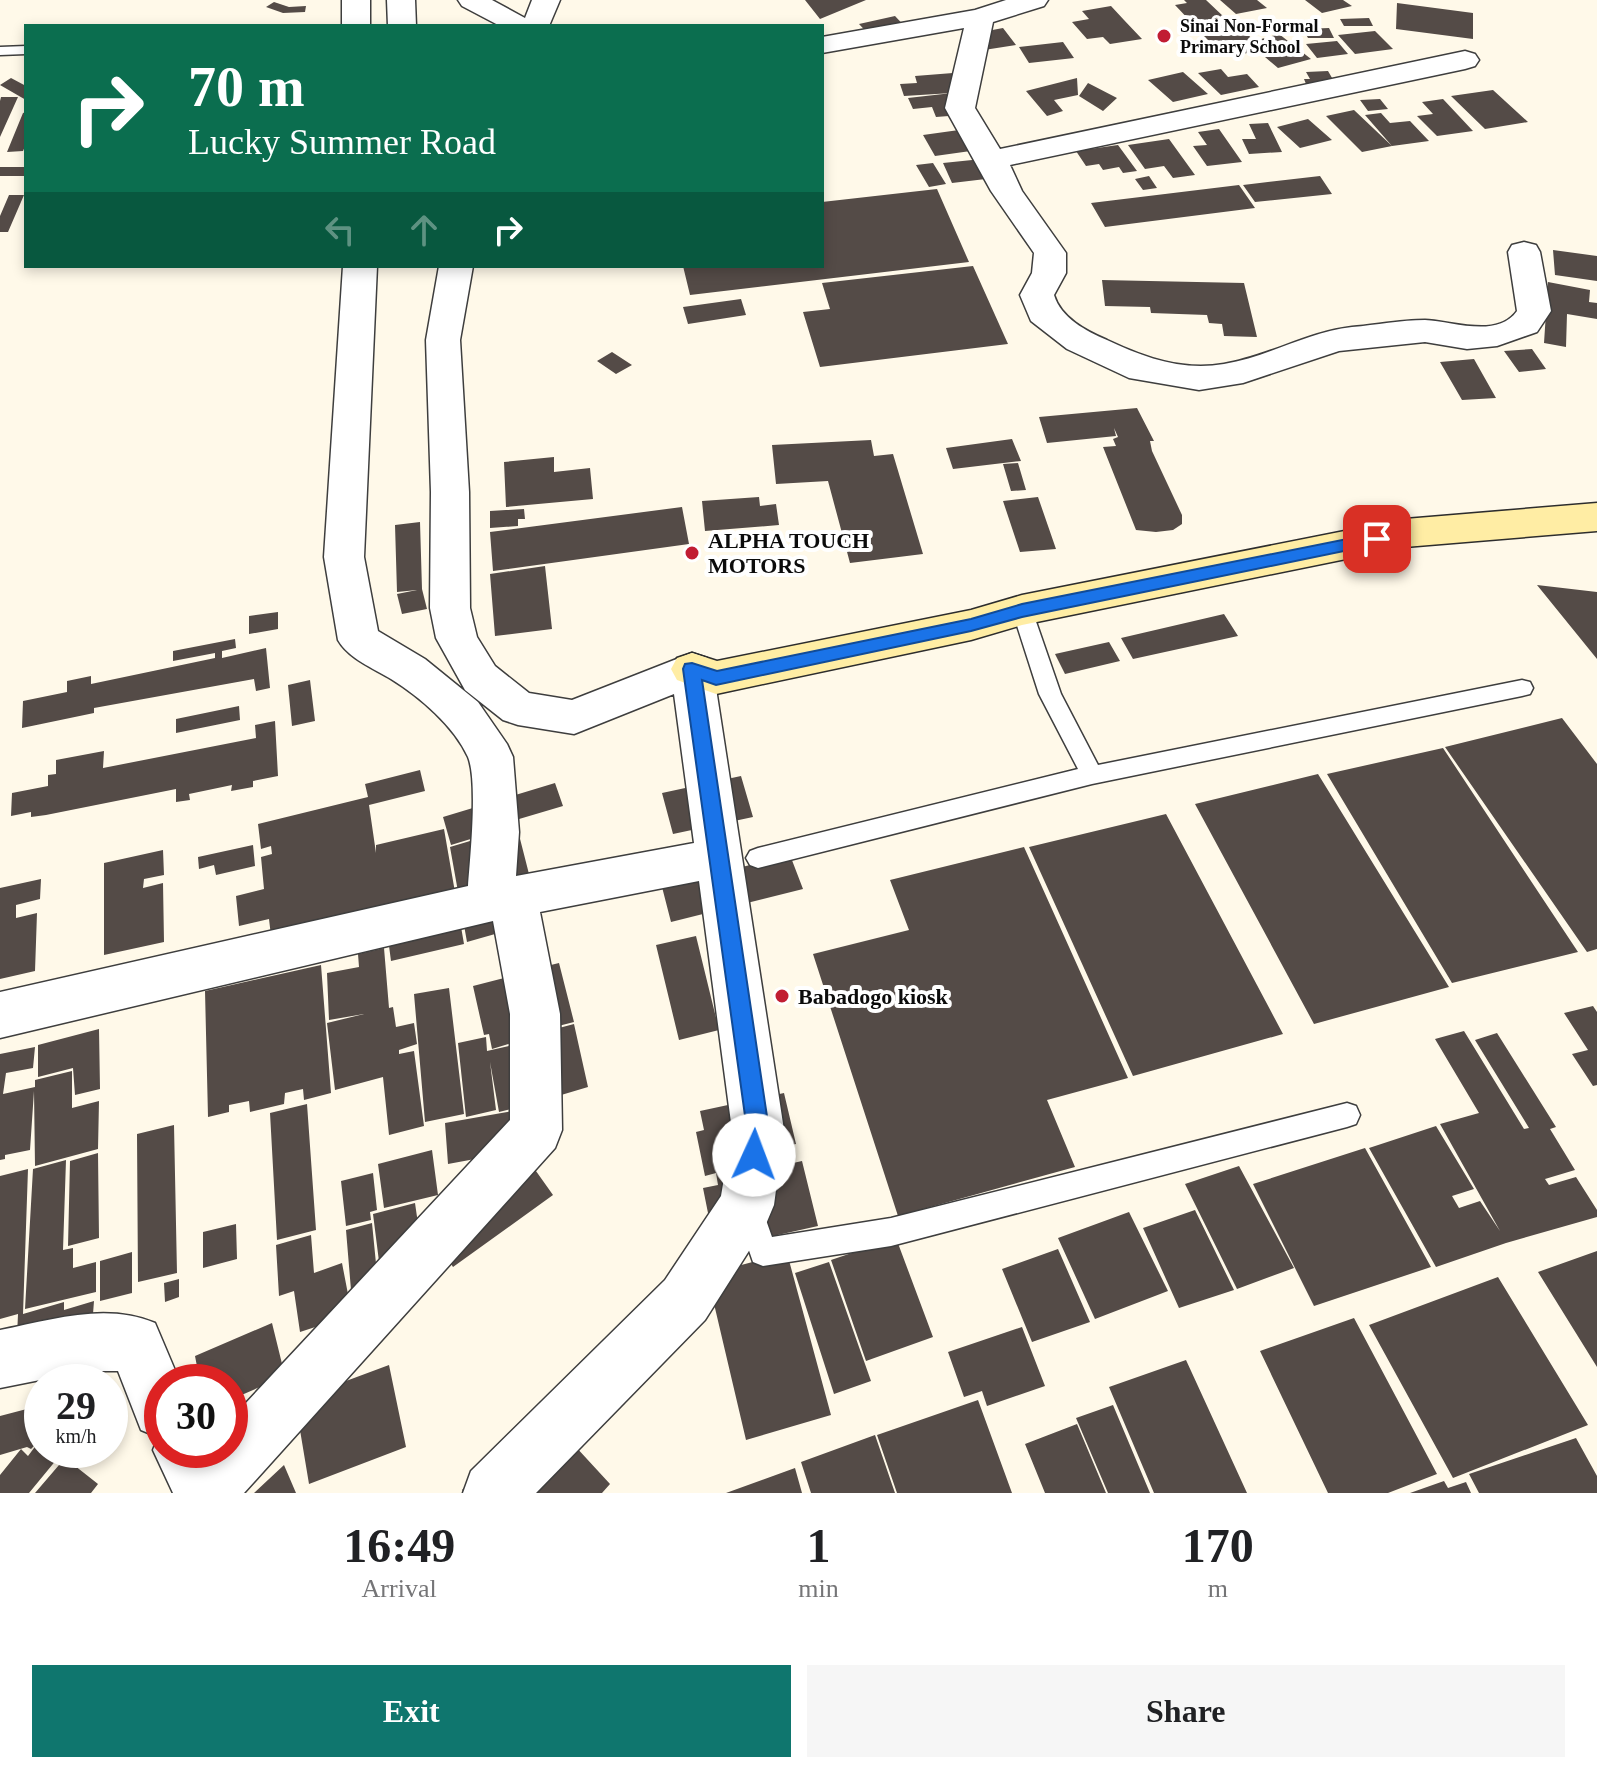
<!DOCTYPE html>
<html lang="en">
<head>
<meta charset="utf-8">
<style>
	:root { --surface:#fff; --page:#f6f6f6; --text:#202124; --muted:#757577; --accent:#0f766e }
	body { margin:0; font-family:"Times New Roman",serif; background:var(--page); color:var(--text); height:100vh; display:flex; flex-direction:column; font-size:30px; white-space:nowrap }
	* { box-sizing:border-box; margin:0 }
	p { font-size:26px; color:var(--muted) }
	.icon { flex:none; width:44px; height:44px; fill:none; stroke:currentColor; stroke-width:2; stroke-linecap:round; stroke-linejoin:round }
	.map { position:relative; height:1493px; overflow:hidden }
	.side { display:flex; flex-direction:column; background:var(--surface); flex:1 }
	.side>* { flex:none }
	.guide { position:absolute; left:24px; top:24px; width:800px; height:244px; border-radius:0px; box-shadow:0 4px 12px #0003; background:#0b6e4f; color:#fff; overflow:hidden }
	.speed { position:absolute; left:24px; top:1364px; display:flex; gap:16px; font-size:40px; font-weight:700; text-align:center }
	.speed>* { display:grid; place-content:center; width:104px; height:104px; border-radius:50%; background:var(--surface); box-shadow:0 4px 12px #0003; line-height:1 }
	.speed small { font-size:20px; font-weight:400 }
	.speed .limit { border:12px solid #d22; background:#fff; color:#111 }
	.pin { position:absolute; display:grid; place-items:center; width:68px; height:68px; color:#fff; margin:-34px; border-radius:16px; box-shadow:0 4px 12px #0006 }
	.me { position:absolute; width:88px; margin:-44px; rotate:2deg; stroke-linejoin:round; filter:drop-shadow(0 0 6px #0008) }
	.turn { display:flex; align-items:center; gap:28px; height:168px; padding:0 32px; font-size:36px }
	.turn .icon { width:104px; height:104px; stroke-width:2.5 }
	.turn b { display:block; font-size:56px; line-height:68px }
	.lanes { display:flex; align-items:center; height:76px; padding:0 32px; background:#0003; justify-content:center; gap:40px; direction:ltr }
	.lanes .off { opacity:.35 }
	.eta { display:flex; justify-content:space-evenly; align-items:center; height:136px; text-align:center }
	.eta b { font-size:48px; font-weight:700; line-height:56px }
	.cta { display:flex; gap:16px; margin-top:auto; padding:16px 32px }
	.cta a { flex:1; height:92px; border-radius:0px; background:var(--accent); color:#fff; font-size:32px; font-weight:700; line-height:92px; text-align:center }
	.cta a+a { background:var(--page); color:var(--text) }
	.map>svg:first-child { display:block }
	.building { fill:#544b47 }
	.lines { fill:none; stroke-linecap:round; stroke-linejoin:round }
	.lane-casing { stroke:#3e3e3e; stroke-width:3 }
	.street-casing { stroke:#3e3e3e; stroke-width:3 }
	.secondary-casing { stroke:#2d2d2d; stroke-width:3 }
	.lane { fill:#fff; fill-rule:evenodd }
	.street { fill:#fff; fill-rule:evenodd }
	.secondary { fill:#ffeda4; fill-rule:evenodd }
	.route { fill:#1a73e8; stroke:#114b97; stroke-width:2 }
	.poi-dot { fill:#c11d32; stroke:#fff; stroke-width:3 }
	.labels { text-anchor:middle; stroke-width:8; stroke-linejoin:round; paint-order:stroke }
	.far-poi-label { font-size:18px; font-weight:bold; fill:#0b0b0b; stroke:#fff; text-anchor:start }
	.poi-label { font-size:22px; font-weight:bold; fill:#0b0b0b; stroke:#fff; text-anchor:start }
</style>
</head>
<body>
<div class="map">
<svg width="1597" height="1493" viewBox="0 0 1597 1493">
	<rect width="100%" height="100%" fill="#fff9e9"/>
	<path class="building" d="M805,0H866L820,19Z
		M1184,0H1206L1224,17L1192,23L1175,5L1187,3Z
		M1220,0H1257L1267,8L1236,14Z
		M1305,0H1343L1352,6L1322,13Z
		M274,2L289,7L306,6L305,12L283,13L266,7Z
		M1397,3L1473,13V39L1396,29Z
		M1111,6L1124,20L1142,39L1110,44L1103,37L1087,39L1072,22L1089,19L1082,11Z
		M895,16L912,34L876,42L859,24Z
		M1369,18L1373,26H1344L1340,19Z
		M1230,23L1238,24L1254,41L1279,34L1311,59L1278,68L1258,51L1242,54L1235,47L1218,50L1197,29Z
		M1003,28L1016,45L984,50L971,34Z
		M1329,28L1334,38H1308L1303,29Z
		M1375,31L1393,49L1355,54L1338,35Z
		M1337,41L1348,54L1317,58L1306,44Z
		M1063,42L1074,58L1029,63L1019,47Z
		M1221,69L1228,77L1247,74L1259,87L1221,95L1198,73Z
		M1328,71L1335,83L1306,84L1304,79H1310L1306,72Z
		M1183,72L1208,94L1173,102L1148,80Z
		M953,73L975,114L936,117L932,107L913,109L908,98L952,93L904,96L900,84L917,83L915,76Z
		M11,78L26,86V100L0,85Z
		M1077,78L1078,95L1054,100L1063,111L1047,116L1026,91Z
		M1088,83L1117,98L1103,111L1079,96Z
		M1493,90L1528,122L1485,129L1451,96Z
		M1,97H18L0,137V101Z
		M1380,99L1388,109L1368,111L1360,100Z
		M1443,99L1473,131L1437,136L1417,116L1433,114L1422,102Z
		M1354,110L1392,146L1362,152L1326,116Z
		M26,112V144L23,151L7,152L23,113Z
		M1381,113L1390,123L1410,121L1429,141L1392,146L1365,115Z
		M1308,119L1332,140L1300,148L1277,127Z
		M1268,123L1282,152L1249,154L1242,139H1256L1249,124Z
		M1219,129L1242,162L1207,166L1193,146L1207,145L1198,132Z
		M959,130L992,148L935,156L923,135Z
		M1169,139L1195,175L1173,178L1164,166L1145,169L1128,145Z
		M1118,145L1137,171L1123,173L1119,167L1103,170L1099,164L1086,166L1076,151Z
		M982,159L1011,176L952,183L943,163Z
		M933,163L946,184L929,187L916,165Z
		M0,167H26V176H0Z
		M1149,176L1157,188L1143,190L1135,179Z
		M1320,176L1332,194L1255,202L1243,185Z
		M1239,185L1255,208L1105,227L1091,203Z
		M937,189L969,262L690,295L683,266H822V202Z
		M9,195H24L8,232H0V216Z
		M1553,250L1597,256V281L1555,275Z
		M973,266L1008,344L820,367L803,312L830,309L822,283Z
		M1102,280L1244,283L1257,337L1224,336L1222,324L1209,323L1207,315L1151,313L1150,307L1105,306Z
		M1548,282L1590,290L1589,302L1597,303V319L1567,314L1566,347L1544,343Z
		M741,299L746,315L688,324L683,307Z
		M1532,349L1546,369L1519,372L1504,351Z
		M612,352L632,365L616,374L597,361Z
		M1474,359L1496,398L1462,400L1440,362Z
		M1137,408L1154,441H1150L1152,451L1182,515V524L1173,530L1156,532L1136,530L1103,447L1116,446L1113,439L1118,437L1114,428L1116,436L1047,443L1039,417Z
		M1012,439L1021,461L953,469L946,448Z
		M871,440L874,456L893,454L923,554L850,563L828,481L776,484L772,445Z
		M554,457V472L590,468L593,499L506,507L504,462Z
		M1018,463L1026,490L1011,491L1003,464Z
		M759,497L760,506L776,504L779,525L705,531L702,501Z
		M1038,497L1056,549L1020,552L1003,501Z
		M682,507L689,544L493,571L490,532Z
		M524,509L525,519H518V526L490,528V511Z
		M420,522L422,589L427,609L402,614L397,594L417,590L397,592L395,525Z
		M545,566L552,629L495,636L490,574Z
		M1537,585L1597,592V659Z
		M278,612V629L249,634V616Z
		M1224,614L1238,636L1133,659L1121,638Z
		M235,639L236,648L222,651V658L266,648L270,688L256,691L254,679L94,708V713L22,728L23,701L67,692V681L91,676V684L215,658V653L173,661V651Z
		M1109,642L1120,661L1065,674L1055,654Z
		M310,680L315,721L292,726L288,685Z
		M239,706L240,720L176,733V719Z
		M1562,718L1597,764V949L1587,952L1445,747Z
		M275,721L278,776L253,781V787L231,791L232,785L189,794L190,800L176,802V789L46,815L31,817V812L11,816L12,793L48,786V775L56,774V760L104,751L103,768L256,738L255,725Z
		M1443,748L1578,952L1452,983L1327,774Z
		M420,770L425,791L369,805L376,853V845L444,829L464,944L391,961L384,908L271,936L269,919L239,926L236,896L264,889L261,857L272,854L271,846L261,849L258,824L368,797L365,784Z
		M1318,774L1449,987L1314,1024L1195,804Z
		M741,776L753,817L673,834L662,793Z
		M555,783L563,806L509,822L510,827L451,845L443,817Z
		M1166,814L1283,1034L1133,1076L1029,847Z
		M517,827L541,921L467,942L450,847Z
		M253,845L255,866L216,875L214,865L199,869L198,857Z
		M1024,847L1128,1078L1047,1100L1075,1167L898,1216L813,954L909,930L890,880Z
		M163,850L164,875L144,879L143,888L163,883L164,942L104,955V863Z
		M790,855L803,889L671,922L662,887Z
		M41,879L40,899L16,905V918L37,913L35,971L0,979V888Z
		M696,936L719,1030L679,1040L656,945Z
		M384,948L389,1008L393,1007L396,1027L414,1023L417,1044L399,1050V1054L414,1051L424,1126L389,1135L383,1077L335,1090L327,1023L364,1014L329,1020L327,973L359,967L358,954Z
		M559,963L574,1022L523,1035L510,975Z
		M321,965L331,1093L304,1100L303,1089L285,1093L284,1104L250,1112L249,1101L229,1105V1112L208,1117L205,991Z
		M508,977L522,1040L492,1049L489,1034L484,1035L473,986Z
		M449,988L464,1114L425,1122L414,994Z
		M1593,1006L1597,1012V1085L1593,1086L1572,1054L1588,1050L1564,1013Z
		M574,1024L588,1087L531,1104L525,1037Z
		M99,1029L100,1089L75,1095L73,1068L38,1077V1045Z
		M1464,1031L1524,1129L1529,1128L1475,1040L1497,1033L1556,1127L1550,1129L1575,1170L1545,1179L1549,1185L1576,1177L1597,1210V1217L1506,1243L1436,1267L1369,1148L1436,1126L1474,1189L1452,1196L1459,1208L1480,1201L1500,1231L1440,1124L1479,1113L1435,1039Z
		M486,1037L487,1051L517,1044L528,1105L499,1112L490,1062L496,1110L466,1117L458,1043Z
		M35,1047L33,1068L6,1073L3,1094L35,1087V1080L72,1071V1108L99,1101L98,1149L35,1166L34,1091L30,1150L5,1155V1159L0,1160V1054Z
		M784,1093L796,1144L759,1152L762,1170L802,1161L818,1226L728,1246L711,1228L703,1188L718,1185L716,1173L705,1176L696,1132L704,1130L700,1111Z
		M307,1104L316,1230L277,1240L270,1113Z
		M535,1107L539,1147L448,1164L445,1123Z
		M174,1125L177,1273L138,1282L137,1134Z
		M1365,1148L1431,1267L1314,1306L1253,1184Z
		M432,1150L438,1195L384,1208L378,1164Z
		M98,1153L99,1238L68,1246L70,1161Z
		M66,1160L63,1250L73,1248V1268L96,1262V1292L25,1309L33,1169Z
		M531,1164L553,1195L453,1267L432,1234Z
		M1239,1166L1294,1268L1237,1289L1185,1184Z
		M28,1169L23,1314L64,1302V1310L94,1301L93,1314L17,1337L18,1314L0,1319V1176Z
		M373,1173L377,1210L370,1212L371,1220L346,1226L341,1181Z
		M415,1203L426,1279L383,1293L373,1214Z
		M1195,1210L1234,1290L1179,1308L1143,1228Z
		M1129,1212L1168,1291L1095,1319L1058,1238Z
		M372,1223L379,1294L352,1302L346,1230Z
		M236,1224L237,1259L203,1268V1232Z
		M311,1235L314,1273L342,1263L352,1315L300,1332L294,1291L279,1296L276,1245Z
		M896,1238L933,1337L866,1361L831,1260Z
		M1058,1249L1090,1322L1032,1342L1002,1269Z
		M1597,1251V1367L1538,1272Z
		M132,1252V1293L100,1301V1261Z
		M787,1253L831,1415L746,1440L707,1274Z
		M829,1262L871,1381L834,1394L795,1273Z
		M1498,1277L1588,1425L1453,1478L1369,1325Z
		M179,1279V1297L165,1302L164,1283Z
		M1354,1318L1437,1474L1388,1493H1328L1260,1351Z
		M272,1323L285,1376L230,1400V1382H200L195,1356Z
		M1022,1327L1045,1386L987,1406L982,1391L964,1397L948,1352Z
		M1186,1360L1247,1493H1154L1109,1387Z
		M389,1365L406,1447L309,1484L295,1400Z
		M978,1400L1012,1493H897L877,1435Z
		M42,1405V1445L38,1443L39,1441L31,1449L27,1447L0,1455V1416Z
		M1113,1405L1150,1493H1108L1076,1418Z
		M540,1408L610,1484L602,1493H464L462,1490Z
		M1077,1424L1106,1493H1045L1025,1444Z
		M875,1435L895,1493H811L801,1462Z
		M1576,1438L1597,1476V1493H1479L1469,1474Z
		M37,1444L57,1459L29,1493H0V1475L21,1449L28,1456Z
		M65,1458L98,1484L91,1493H35Z
		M284,1465L296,1493H254Z
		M795,1468L802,1493H726Z
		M1444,1481L1448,1488L1466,1482L1471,1493H1410Z"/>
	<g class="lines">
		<g class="lane-casing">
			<path id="lane" d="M26,46V54L0,55V47Z
				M1022,602L1029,605L1032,610L1061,694L1098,765L1522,680L1530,682L1533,688L1530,694L1522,696L1092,784L758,868L750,865L746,858L750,851L758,848L1078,769L1039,694L1012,610L1015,605Z
				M1347,1103L1356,1106L1360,1115L1356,1124L1347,1127L891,1246L763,1266L753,1262L735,1210L739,1200L749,1197L759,1200L772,1237L891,1218Z"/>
		</g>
		<g class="street-casing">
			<path id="street" d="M342,0H370V26H342Z
				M387,0H415L416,26H388Z
				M458,0H492L525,18L532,0H560L549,26H500L462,6Z
				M1006,0H1048L1044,6L993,22L975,108L1000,149L1465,51L1475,54L1479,60L1475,66L1465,69L1010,165L1022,191L1066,253V273L1054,295C1061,318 1086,331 1107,340C1145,358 1182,371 1224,364C1268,357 1307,332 1352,327C1376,325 1401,320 1425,320C1452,321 1497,339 1517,311L1508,252L1512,245L1524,242L1536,245L1540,252L1551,311L1537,332L1497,346L1467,349L1425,342L1339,351L1243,383L1199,390L1129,378L1067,349L1031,321L1020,295L1032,273L1034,253L991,191L945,108L964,28L822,53V37L975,10Z
				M343,266H377L364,557L378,631L425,659L478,702L507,744L513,757L519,832L516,876L694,843L674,694L574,734L518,725L503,720L465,690L436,638L430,608L431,492L426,340L439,266H473L460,340L469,492L470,608L477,637L495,666L529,693L572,700L692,653L707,658L713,669L784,1130L774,1205L766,1224L705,1320L536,1493H463L471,1471L665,1280L721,1196L732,1130L699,881L540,912L560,1014L562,1130L555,1148L244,1493H173L153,1450L158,1437L141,1430L118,1371H85L0,1388V1330C51,1320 106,1302 155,1323L180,1382H162V1450H230V1420L510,1120V1014L493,921L0,1038V992L468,886C470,858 478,781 468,757C454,726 420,697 391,679C373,668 349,659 338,640L324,557Z"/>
		</g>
		<g class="secondary-casing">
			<path id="secondary" d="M1597,503V531L1405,547L1022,625L971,640L716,694L677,680L671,669L677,658L692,653L717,661L971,610L1022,595L1405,519Z"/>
		</g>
		<use href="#lane" class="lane"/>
		<use href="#street" class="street"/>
		<use href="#secondary" class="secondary"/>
	</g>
	<path class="route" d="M1377,533L1383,535V543L1022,617L971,631L716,685L702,680L769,1130L762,1163L754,1166L747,1163L743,1155L747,1130L683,669L685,664L692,663L717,671L971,619L1022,604Z"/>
	<g class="poi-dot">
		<circle cx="1164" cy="36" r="8"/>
		<circle cx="692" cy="553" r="8"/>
		<circle cx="782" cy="996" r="8"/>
	</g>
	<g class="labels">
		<g class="far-poi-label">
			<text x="1180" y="32">Sinai Non-Formal<tspan x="1180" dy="21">Primary School</tspan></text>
		</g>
		<g class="poi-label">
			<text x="708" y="548">ALPHA TOUCH<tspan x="708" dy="25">MOTORS</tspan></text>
			<text x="798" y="1004">Babadogo kiosk</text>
		</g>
	</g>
</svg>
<div class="speed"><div>29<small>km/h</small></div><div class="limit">30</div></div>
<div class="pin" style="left:1377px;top:539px;background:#d93025"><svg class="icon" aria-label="arrive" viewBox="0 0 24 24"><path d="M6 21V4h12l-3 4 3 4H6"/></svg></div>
<svg class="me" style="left:754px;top:1155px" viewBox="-20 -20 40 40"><circle r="19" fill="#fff"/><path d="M0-13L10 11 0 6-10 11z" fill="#1a73e8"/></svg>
<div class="guide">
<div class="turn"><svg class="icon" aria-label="right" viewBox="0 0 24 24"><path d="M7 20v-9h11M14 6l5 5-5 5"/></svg><div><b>70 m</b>Lucky Summer Road</div></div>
<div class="lanes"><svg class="icon off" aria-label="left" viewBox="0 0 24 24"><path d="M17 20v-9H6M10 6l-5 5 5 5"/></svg><svg class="icon off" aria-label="ahead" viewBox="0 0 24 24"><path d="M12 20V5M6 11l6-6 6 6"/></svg><svg class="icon" aria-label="right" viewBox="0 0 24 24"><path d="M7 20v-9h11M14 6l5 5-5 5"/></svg></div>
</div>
</div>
<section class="side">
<div class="eta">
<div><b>16:49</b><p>Arrival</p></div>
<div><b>1</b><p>min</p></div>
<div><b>170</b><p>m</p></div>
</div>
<div class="cta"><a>Exit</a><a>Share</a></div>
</section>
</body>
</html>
